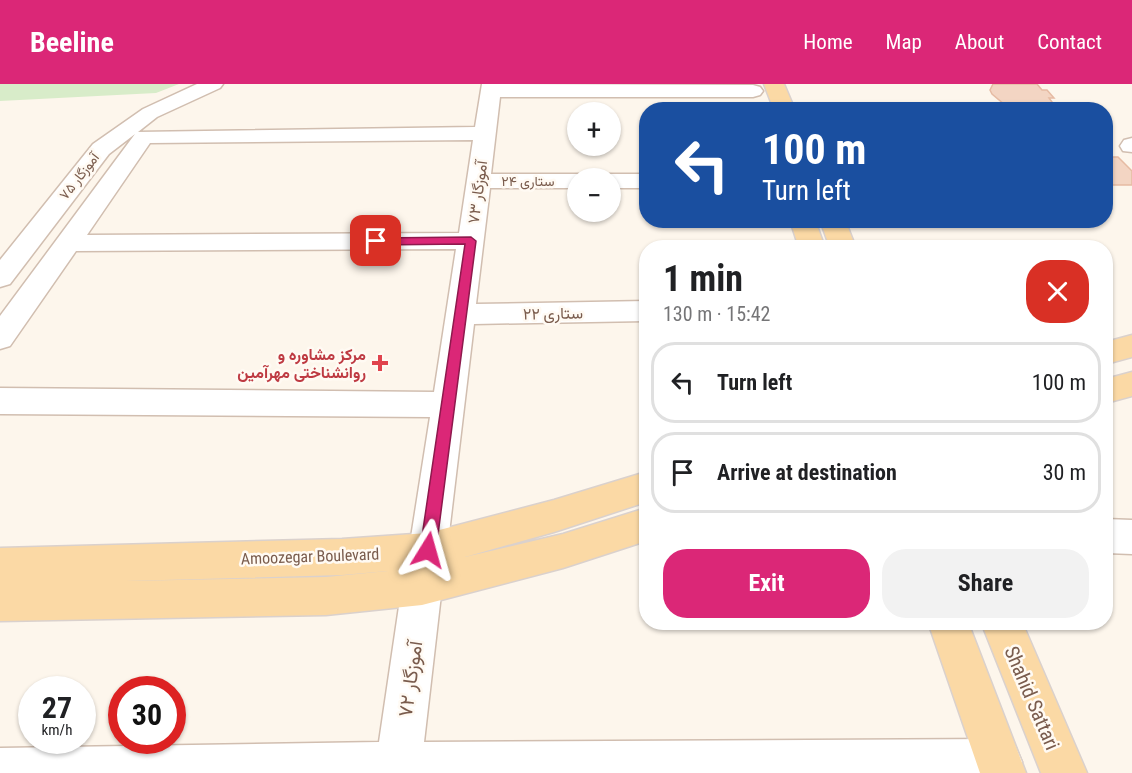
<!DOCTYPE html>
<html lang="en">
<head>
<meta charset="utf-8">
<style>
	:root { --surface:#fff; --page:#f2f2f2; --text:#202124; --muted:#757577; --line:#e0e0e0; --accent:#db2777 }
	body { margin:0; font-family:"Roboto Condensed",Vazirmatn,sans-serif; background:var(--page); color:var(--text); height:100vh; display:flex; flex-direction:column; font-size:22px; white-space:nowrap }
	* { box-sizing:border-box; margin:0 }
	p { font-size:20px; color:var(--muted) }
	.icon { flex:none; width:33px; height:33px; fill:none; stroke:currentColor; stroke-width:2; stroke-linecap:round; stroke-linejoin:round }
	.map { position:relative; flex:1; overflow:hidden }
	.side { position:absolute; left:639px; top:156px; width:474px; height:390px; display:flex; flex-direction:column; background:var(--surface); border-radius:24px; box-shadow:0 2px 4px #0004 }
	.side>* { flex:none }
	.guide { position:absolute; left:639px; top:18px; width:474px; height:126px; border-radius:24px; box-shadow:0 2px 4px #0004; background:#1a4fa0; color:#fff; overflow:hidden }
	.buttons { position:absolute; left:567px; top:18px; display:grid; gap:12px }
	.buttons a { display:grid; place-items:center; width:54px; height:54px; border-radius:50%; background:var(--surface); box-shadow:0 2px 4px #0004; font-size:30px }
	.speed { position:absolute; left:18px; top:592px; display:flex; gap:12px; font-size:30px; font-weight:700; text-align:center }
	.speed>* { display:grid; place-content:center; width:78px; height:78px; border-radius:50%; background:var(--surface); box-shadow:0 2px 4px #0004; line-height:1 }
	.speed small { font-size:15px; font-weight:400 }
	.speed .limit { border:9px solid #d22; background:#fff; color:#111 }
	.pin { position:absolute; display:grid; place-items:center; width:51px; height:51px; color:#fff; margin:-26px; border-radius:12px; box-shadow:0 3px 9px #0006 }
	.me { position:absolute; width:66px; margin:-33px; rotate:8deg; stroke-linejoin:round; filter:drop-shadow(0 0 4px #0008) }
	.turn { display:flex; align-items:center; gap:21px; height:126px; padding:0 24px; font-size:27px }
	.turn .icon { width:78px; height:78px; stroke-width:2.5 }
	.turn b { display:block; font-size:42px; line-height:51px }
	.round { display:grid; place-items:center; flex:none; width:63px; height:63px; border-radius:24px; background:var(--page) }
	.overview { display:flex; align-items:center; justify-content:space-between; height:102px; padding:0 24px }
	h1 { font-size:36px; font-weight:700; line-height:45px }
	.primary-button { display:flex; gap:12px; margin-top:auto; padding:12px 24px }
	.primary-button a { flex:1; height:69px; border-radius:24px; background:var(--accent); color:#fff; font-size:24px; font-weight:700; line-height:69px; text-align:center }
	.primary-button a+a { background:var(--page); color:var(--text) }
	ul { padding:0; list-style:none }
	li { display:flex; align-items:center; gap:18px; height:81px; margin:0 12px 9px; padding:0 12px; border:3px solid var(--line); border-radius:24px }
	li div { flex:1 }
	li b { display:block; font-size:22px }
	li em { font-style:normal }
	header { display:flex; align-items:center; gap:36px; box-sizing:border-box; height:84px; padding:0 30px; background:var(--accent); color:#fff }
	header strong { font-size:28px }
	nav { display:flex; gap:33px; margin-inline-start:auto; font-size:21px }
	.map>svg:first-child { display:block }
	.green { fill:#d8ecc9 }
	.building { fill:#f3d5c3; stroke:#e6bba3; stroke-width:1.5 }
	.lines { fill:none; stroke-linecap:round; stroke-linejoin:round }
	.minor-casing { stroke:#d1beb0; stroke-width:3 }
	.major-casing { stroke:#dad1cd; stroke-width:3 }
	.minor { fill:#fff; fill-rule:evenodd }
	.major { fill:#fbd9a5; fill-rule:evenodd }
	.route { fill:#db2777; stroke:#8e194d; stroke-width:1.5 }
	.health-dot { fill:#e0444e; stroke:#fffaf3; stroke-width:2 }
	.labels { text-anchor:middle; stroke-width:5; stroke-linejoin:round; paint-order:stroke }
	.far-street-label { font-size:14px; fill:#7a5c4d; stroke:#fffaf3 }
	.street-label { font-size:16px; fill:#7a5c4d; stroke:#fffaf3 }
	.health-label { font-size:16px; font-weight:bold; fill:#be3a42; stroke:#fffaf3; text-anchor:end }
	.near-street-label { font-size:20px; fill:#7a5c4d; stroke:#fffaf3 }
</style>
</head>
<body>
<header>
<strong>Beeline</strong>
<nav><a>Home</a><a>Map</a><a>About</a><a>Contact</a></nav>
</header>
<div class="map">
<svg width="1132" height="689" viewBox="0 0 1132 689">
	<rect width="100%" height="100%" fill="#fdf6ec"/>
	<path class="green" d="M0,0H179L156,9L0,17Z"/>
	<path class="building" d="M993,0H1037L1042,6H1047L1054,14H1049L1058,26H1011L992,10L990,6Z
		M1106,73H1118L1132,87V101H1106Z"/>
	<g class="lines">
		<g class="minor-casing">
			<path id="minor" d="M197,0H223L220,4L157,33L138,48L475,43L482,0L753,1L760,3L763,7L760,11L753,13H500L491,90H578L588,94H578V104H490L476,220L646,217V237L474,240L447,466L441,478L428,483L415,478L409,466L430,333L0,330V304L434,308L456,165L76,167L10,262L0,265V232L135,50L109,70L10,200L0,203V176L93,60L143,25ZM473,56L459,149L87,151L150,59Z
				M1132,54V68L1123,67L1120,62L1124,56Z
				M610,90H646V104H610V94H600Z
				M1106,435L1132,436V470L1106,469Z
				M422,483L436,489L442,502L424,658L999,655L1015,662L1022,678L1017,689H0V664L379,658L402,502L408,489Z"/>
		</g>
		<g class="major-casing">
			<path id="major" d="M764,0H784L795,26H774Z
				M790,136H815L825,164H799Z
				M820,136H845L856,164H830Z
				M1132,251V273L1106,280V258Z
				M1132,288V312L1106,319V295Z
				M646,388V418L554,448L465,473L563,450L646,424V457L563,484L422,521L326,531L0,537V464L342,455L428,449L554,416ZM388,487L326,493L126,497L342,491Z
				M928,538H968L1026,689H980Z
				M981,538H1022L1087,689H1041Z"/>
		</g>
		<use href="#minor" class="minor"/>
		<use href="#major" class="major"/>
	</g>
	<path class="route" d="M471,153L476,157L436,466L433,471L428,473L422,471L420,466L465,160L376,161L371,157L376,154Z"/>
	<path class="health-dot" d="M377 270h6v6h6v6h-6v6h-6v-6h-6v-6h6z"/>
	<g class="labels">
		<g class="far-street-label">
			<text transform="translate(79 92) rotate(-52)" y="5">آموزگار ۷۵</text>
			<text x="528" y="102">ستاری ۲۴</text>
		</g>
		<g class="street-label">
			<text transform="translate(477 108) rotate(-82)" y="6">۷۳ آموزگار</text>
			<text transform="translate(553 229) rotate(-1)" y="6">ستاری ۲۲</text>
			<text transform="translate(310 472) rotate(-2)" y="6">Amoozegar Boulevard</text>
		</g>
		<g class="health-label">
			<text x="366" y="276">مرکز مشاوره و<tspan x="366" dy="18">روانشناختی مهرآمین</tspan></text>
		</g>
		<g class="near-street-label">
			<text transform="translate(410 595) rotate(-82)" y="7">۷۲ آموزگار</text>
			<text transform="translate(1032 614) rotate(67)" y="7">Shahid Sattari</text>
		</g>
	</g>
</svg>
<div class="buttons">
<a>+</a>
<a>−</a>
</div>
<div class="speed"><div>27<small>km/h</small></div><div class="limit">30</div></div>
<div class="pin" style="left:376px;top:157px;background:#d93025"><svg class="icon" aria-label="arrive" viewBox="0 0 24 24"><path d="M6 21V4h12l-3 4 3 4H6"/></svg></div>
<svg class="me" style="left:428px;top:466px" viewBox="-20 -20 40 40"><path d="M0-17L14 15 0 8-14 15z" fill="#db2777" stroke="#fff" stroke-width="4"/></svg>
<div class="guide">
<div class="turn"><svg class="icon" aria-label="left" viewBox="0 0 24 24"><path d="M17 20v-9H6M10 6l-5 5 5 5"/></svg><div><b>100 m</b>Turn left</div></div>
</div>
<section class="side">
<div class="overview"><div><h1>1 min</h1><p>130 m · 15:42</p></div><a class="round" style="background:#d93025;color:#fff"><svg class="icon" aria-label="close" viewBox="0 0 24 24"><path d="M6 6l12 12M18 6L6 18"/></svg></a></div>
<ul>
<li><svg class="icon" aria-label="left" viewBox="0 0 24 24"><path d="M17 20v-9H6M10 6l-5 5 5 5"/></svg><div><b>Turn left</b></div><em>100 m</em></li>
<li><svg class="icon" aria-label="arrive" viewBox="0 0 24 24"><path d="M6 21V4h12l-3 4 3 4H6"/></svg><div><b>Arrive at destination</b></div><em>30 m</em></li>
</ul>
<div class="primary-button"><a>Exit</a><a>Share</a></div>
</section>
</div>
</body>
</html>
